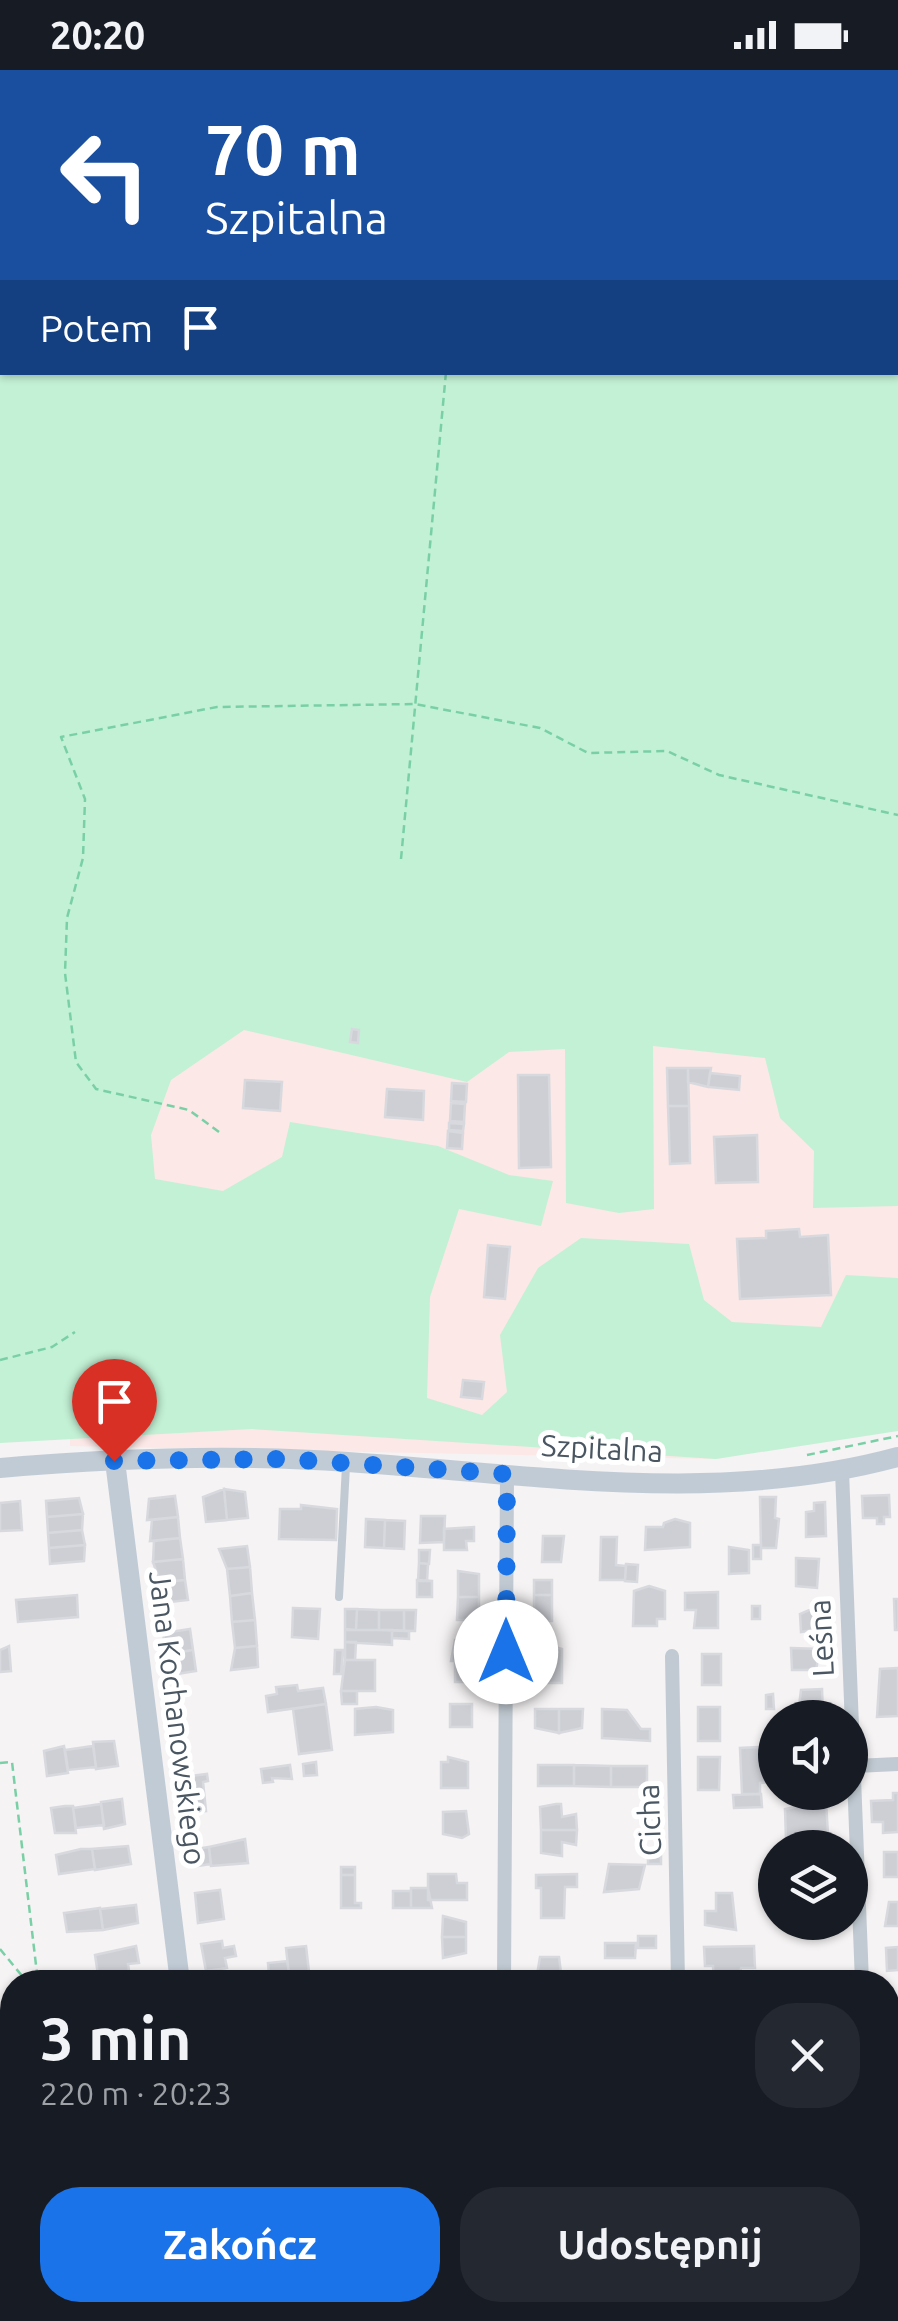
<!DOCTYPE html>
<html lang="pl">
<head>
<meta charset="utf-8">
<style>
	:root { --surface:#171b24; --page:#242831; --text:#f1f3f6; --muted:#9ea1a6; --accent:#1a73e8 }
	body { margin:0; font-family:Ubuntu,sans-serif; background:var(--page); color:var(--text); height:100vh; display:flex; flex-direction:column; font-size:38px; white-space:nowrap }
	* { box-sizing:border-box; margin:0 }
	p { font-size:32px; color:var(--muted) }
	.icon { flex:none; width:55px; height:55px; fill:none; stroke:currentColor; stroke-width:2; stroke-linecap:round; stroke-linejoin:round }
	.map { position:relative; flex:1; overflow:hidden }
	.panel { position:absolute; left:0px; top:1900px; width:900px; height:352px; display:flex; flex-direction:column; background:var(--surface); border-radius:40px 40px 0 0; box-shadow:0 2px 8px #0004 }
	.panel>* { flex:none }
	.top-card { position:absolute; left:0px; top:0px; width:900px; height:305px; box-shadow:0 2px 8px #0004; background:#1a4fa0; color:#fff; overflow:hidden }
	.tools { position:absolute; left:758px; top:1630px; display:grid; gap:20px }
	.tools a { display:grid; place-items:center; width:110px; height:110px; border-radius:50%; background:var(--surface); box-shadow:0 2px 8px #0004; font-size:50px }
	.pin { position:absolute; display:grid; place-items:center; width:85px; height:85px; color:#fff; margin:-102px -42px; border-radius:50% 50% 50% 0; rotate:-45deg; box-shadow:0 0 10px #0007 }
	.pin .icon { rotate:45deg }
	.me { position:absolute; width:110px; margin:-55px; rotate:0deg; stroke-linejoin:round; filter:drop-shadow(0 0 8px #0008) }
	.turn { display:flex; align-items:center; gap:35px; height:210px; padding:0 40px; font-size:45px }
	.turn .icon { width:130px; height:130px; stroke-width:2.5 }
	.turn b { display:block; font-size:70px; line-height:85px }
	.then { display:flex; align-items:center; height:95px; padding:0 40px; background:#0003; gap:20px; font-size:38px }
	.round { display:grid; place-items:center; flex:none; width:105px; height:105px; border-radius:40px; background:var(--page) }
	.headline { display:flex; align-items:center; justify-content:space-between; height:170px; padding:0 40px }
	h1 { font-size:60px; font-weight:700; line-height:75px }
	.cta { display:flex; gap:20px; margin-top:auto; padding:20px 40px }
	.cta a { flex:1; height:115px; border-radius:40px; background:var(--accent); color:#fff; font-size:40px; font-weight:700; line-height:115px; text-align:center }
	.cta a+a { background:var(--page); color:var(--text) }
	.status { display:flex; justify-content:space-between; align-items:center; height:70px; padding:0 50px; background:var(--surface); direction:ltr }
	.status svg { height:28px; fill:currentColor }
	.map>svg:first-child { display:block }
	.medical { fill:#fce8e6 }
	.green { fill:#c3f1d5; fill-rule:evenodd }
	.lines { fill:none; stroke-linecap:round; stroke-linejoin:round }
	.stream { stroke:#90daee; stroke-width:5 }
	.building { fill:#cdcfd5; stroke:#d7d9de; stroke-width:2.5 }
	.path { stroke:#7ad0a6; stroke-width:2.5; stroke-dasharray:8 5; stroke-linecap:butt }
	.lane { stroke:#c1cad2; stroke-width:8 }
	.street { stroke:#c1cad2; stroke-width:14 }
	.secondary { stroke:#c1cbd6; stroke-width:20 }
	.route { stroke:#1a73e8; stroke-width:18; stroke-dasharray:0 32.4 }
	.labels { text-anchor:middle; stroke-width:10; stroke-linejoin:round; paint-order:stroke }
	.street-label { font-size:30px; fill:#4a5661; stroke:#fff }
</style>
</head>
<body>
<div class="status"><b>20:20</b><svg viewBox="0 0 49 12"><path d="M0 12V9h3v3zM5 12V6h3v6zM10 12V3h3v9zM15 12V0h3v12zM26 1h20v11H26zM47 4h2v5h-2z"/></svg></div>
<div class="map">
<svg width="898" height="2251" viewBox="0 0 898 2251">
	<rect width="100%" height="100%" fill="#f5f3f3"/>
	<path class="medical" d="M67,848L898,918V1355L716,1389L70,1376Z"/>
	<path class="green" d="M0,0H898V1136L813,1138L814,1081L780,1048L765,988L653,976L654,1139L619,1143L566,1133L565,979L509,982L467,1012L244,960L171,1010L151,1065L155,1109L223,1121L282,1087L290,1052L438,1076L509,1105L553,1111L541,1156L459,1139L430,1227L427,1328L482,1345L507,1322L500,1265L538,1198L581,1168L689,1174L704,1230L732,1252L821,1257L846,1205L898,1208V1361L716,1389L252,1359L0,1373ZM2,2H898V302H2Z"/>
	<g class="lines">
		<path class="stream" d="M484,0L486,2
			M608,0L610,2"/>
	</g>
	<path class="building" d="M352,959L359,960L358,973L350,972Z
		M667,998H688L689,1036H668Z
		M688,998H711L708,1017L688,1012Z
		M710,1003L740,1006L739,1020L708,1017Z
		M518,1005H549L551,1097L519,1098Z
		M245,1010L282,1012L280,1041L243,1038Z
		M452,1013L467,1014L466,1032L451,1031Z
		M387,1019L424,1021L423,1050L385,1047Z
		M451,1033L465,1034L464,1052L450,1051Z
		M668,1036H689L690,1093L670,1094Z
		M449,1053L464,1054L463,1061L449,1060Z
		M448,1061L463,1063L462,1079L447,1078Z
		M757,1065L758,1112L716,1113L714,1067Z
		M799,1159L800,1167L828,1165L831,1225L740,1229L737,1169L766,1168V1161Z
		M488,1175L510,1177L505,1229L484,1227Z
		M463,1310L484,1312L482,1329L461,1327Z
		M224,1419L245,1422L248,1448L227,1450Z
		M224,1419L227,1450L206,1452L203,1427Z
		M889,1425L890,1447H884V1454H877V1448H863L862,1426Z
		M175,1426L178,1447L147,1450L149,1429Z
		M760,1427H776L775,1448L779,1449L776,1478H761Z
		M79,1428L83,1444L47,1447L46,1431Z
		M20,1431L22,1460L0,1461V1433Z
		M825,1432L826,1466L806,1467V1442L814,1441V1433Z
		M301,1435L337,1439L336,1470L279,1469L280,1439H301Z
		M83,1444L82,1460L48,1463L47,1447Z
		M421,1446H445L444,1472L420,1473Z
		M178,1447L180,1468L150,1471L152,1450Z
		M366,1449L385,1450L384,1478L365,1477Z
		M675,1449L690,1453V1477L645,1480L646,1457H663L664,1453Z
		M385,1450L405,1451L404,1479L384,1478Z
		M474,1457V1471H466L467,1480H444V1459Z
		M82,1460L85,1475L49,1478L48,1463Z
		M543,1466H564L561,1492H542Z
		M601,1467H617L616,1495L626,1496L625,1510H600Z
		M180,1468L183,1489L153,1492L154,1471Z
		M85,1475L84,1491L50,1494L49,1478Z
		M753,1475H761V1489H753Z
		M247,1476L250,1497L227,1499L219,1479Z
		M729,1477L749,1480V1503L729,1504Z
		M419,1480H430L429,1494L419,1493Z
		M796,1488L819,1489L817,1518L796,1516Z
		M183,1489L185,1510L160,1512L153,1492Z
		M419,1493L428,1494L427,1511H418Z
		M626,1494L638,1495L637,1512L625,1511Z
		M250,1497L252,1523L230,1526L227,1499Z
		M458,1501L479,1504V1527H458Z
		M185,1510L188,1530L162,1533L155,1513Z
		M417,1510L432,1511V1527H417Z
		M534,1510H552V1525H534Z
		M649,1516L665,1521V1549H657V1556H633L634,1521Z
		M718,1522V1558H694L696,1540H685V1523Z
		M252,1523L255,1550L232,1552L230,1526Z
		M77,1525L78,1547L18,1552L16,1530Z
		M534,1525H552V1551H534Z
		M458,1527H479V1550H457Z
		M894,1529H898V1560H895Z
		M826,1531L827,1558L801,1562L800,1544L812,1539V1532Z
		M752,1536H760V1549H752Z
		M293,1538L320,1539L318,1569L292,1567Z
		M345,1539H357L356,1560L345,1559Z
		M357,1539L379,1540V1560H356Z
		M379,1540H404V1561L379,1560Z
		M404,1540H416L415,1561H404Z
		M255,1550L257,1576L235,1578L232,1552Z
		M190,1559L193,1580L162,1585L164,1563Z
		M345,1560H392V1575L345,1572Z
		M392,1560L409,1561V1569L392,1568Z
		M455,1570H482L478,1591H451Z
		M345,1572H356L355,1590H345Z
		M9,1576L11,1601L0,1602V1580Z
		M257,1576L258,1597L231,1600L235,1578Z
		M551,1576L562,1579V1613H539V1580Z
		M791,1578L820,1579L816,1600H792Z
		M193,1580L196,1601L170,1605L162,1585Z
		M335,1580H343L341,1604H334Z
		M702,1584H721V1615H702Z
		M345,1590H375V1621H341Z
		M455,1591H478L482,1612H455Z
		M898,1598V1646L877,1647L880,1599Z
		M297,1615L298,1621L323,1618L326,1634L268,1642L266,1626L277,1624L276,1617Z
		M822,1619L823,1643L798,1644L801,1620Z
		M341,1621H357V1634H342Z
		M773,1624L774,1639H766V1625Z
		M326,1634L332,1680L299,1684L293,1639Z
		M450,1634H472V1657H450Z
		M376,1637L393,1640V1662L355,1665V1639Z
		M698,1637H720V1671H698Z
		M535,1639H559V1663L535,1658Z
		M559,1639H583L582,1658L559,1663Z
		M602,1639L627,1640L641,1659H650V1671L602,1668Z
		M114,1671L118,1696L96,1699L93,1672Z
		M64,1676L68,1703L47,1706L44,1681Z
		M93,1676L96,1697L68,1700L65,1680Z
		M758,1677L763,1689L774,1688L775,1699H768L775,1712L760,1713V1724H742L740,1678Z
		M448,1687L468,1692V1718H441V1692H448Z
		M698,1687H720L719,1720H698Z
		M316,1692L317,1705L304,1706L303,1694Z
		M290,1695L292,1709L272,1708L273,1712L263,1713L261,1699Z
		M538,1695H574V1716H538Z
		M574,1695L611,1696V1717L574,1716Z
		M611,1696H647V1717H611Z
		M207,1704L208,1711L203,1712L206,1741L183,1743L174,1708Z
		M893,1723H898V1762L883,1763V1752H872L871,1731L893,1730Z
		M761,1724L762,1737L734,1738L733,1725Z
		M122,1729L125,1754L104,1759L101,1732Z
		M826,1731L828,1765L786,1770L785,1739Z
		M101,1734L104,1755L76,1758L73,1738Z
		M556,1734H561L562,1747L576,1744L577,1760H541L540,1737Z
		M65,1736H73L76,1763H55L51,1738Z
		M466,1741L469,1764L462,1768L443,1764V1742Z
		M541,1760H577L576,1775L562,1772V1786L541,1783Z
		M245,1769L248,1793L211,1796L209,1777Z
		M128,1776L131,1794L95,1800L92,1779Z
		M209,1777L211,1794L191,1797L189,1780Z
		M81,1779H92L95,1799L59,1804L56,1785Z
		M884,1782H898V1807H884Z
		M648,1786H661V1794H648Z
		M609,1794L645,1795L639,1819L604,1822Z
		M341,1797H355V1805H341Z
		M428,1804H456L457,1813H467V1830H428Z
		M577,1804V1817H565L564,1848H541V1818H536V1805Z
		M341,1805H355V1833H361V1838H341Z
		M411,1818H428L432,1838H411Z
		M220,1820L224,1849L198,1853L195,1823Z
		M393,1821H411V1838H393Z
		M716,1823H732L736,1860L705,1855V1841H716Z
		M889,1832H898V1856H885Z
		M136,1835L138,1853L103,1860L100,1839Z
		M100,1838L103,1860L67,1862L64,1843Z
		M443,1846L466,1852V1867H442Z
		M638,1866H656V1878H638Z
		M442,1867H466V1883L443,1888Z
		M222,1871L223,1878L234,1876L236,1886L225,1888L227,1898L206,1901L201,1874Z
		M605,1873H636L635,1888H605Z
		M136,1876L139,1893L128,1894L130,1907L99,1911L95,1885Z
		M306,1876L309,1902L289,1905L286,1878Z
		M754,1876L755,1898H741L739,1912H714L713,1896H705L704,1877Z
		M898,1877V1900L887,1901L886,1878Z
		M540,1887H559L562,1911L541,1910L537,1905Z
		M287,1891L289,1902L269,1905L268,1893Z
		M449,1903V1909H470V1912H423V1904Z
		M352,1904H377V1912H352Z
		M889,1961H898V1992H890Z
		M890,1992H898V2015H891Z
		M12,2066V2089L1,2092L0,2068Z
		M12,2154V2180H7L3,2155Z
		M888,2159H898V2176H888Z
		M273,2240L274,2251H250L249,2241Z
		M378,2240H419L420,2250L405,2251L404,2243L379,2246Z
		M591,2242L592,2251H567L566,2244Z"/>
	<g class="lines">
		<path class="path" d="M474,2V0
			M898,26V25
			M401,789L446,302
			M219,1062L189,1040L96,1019L76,992L65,903L67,848L83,788L85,729L61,667L217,637L415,634L540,658L588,683L667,681L719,705L898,745
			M0,1290L52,1277L75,1262
			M807,1385L898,1366
			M586,1390L633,1392
			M0,1693L12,1692L38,1912
			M0,1879L27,1912
			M0,2005L12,1987
			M118,2251L122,2240"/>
		<path class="lane" d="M339,1527L346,1396
			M138,2251L142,2240"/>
		<path class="street" d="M842,1401L862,1912
			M672,1586L678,1912
			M855,1696L898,1694
			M504,1912L507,1403
			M888,2049L898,2048
			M0,2125L12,2123
			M526,2240L527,2251"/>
		<path class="secondary" d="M115,1391L180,1912
			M0,1398C115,1388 233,1384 348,1392C530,1404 719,1436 898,1387
			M223,2240L224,2251"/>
	</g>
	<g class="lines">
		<path class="route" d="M114,1391L285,1389L507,1404L506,1582"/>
	</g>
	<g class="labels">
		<g class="street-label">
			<text transform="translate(602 1379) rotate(3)" y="10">Szpitalna</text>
			<text transform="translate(822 1568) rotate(-93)" y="10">Leśna</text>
			<text transform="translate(177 1648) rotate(83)" y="10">Jana Kochanowskiego</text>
			<text transform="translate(650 1750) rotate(-92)" y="10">Cicha</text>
		</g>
	</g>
</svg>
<div class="tools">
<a><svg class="icon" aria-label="sound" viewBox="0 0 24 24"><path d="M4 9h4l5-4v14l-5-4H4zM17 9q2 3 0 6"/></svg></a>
<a><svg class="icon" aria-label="layers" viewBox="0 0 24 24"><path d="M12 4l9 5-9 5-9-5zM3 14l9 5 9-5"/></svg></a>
</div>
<div class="pin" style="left:114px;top:1391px;background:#d93025"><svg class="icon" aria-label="arrive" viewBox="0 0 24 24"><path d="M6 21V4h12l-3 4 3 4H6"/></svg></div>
<svg class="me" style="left:506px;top:1582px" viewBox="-20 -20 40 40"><circle r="19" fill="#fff"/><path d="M0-13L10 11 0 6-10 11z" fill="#1a73e8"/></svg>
<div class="top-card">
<div class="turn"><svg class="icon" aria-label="left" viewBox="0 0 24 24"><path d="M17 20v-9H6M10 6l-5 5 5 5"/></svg><div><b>70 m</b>Szpitalna</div></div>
<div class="then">Potem<svg class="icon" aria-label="arrive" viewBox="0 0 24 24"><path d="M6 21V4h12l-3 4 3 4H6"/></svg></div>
</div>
<section class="panel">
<div class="headline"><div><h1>3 min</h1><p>220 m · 20:23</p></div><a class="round"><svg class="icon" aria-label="close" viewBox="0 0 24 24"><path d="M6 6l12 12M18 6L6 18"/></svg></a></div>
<div class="cta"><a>Zakończ</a><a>Udostępnij</a></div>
</section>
</div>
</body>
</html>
